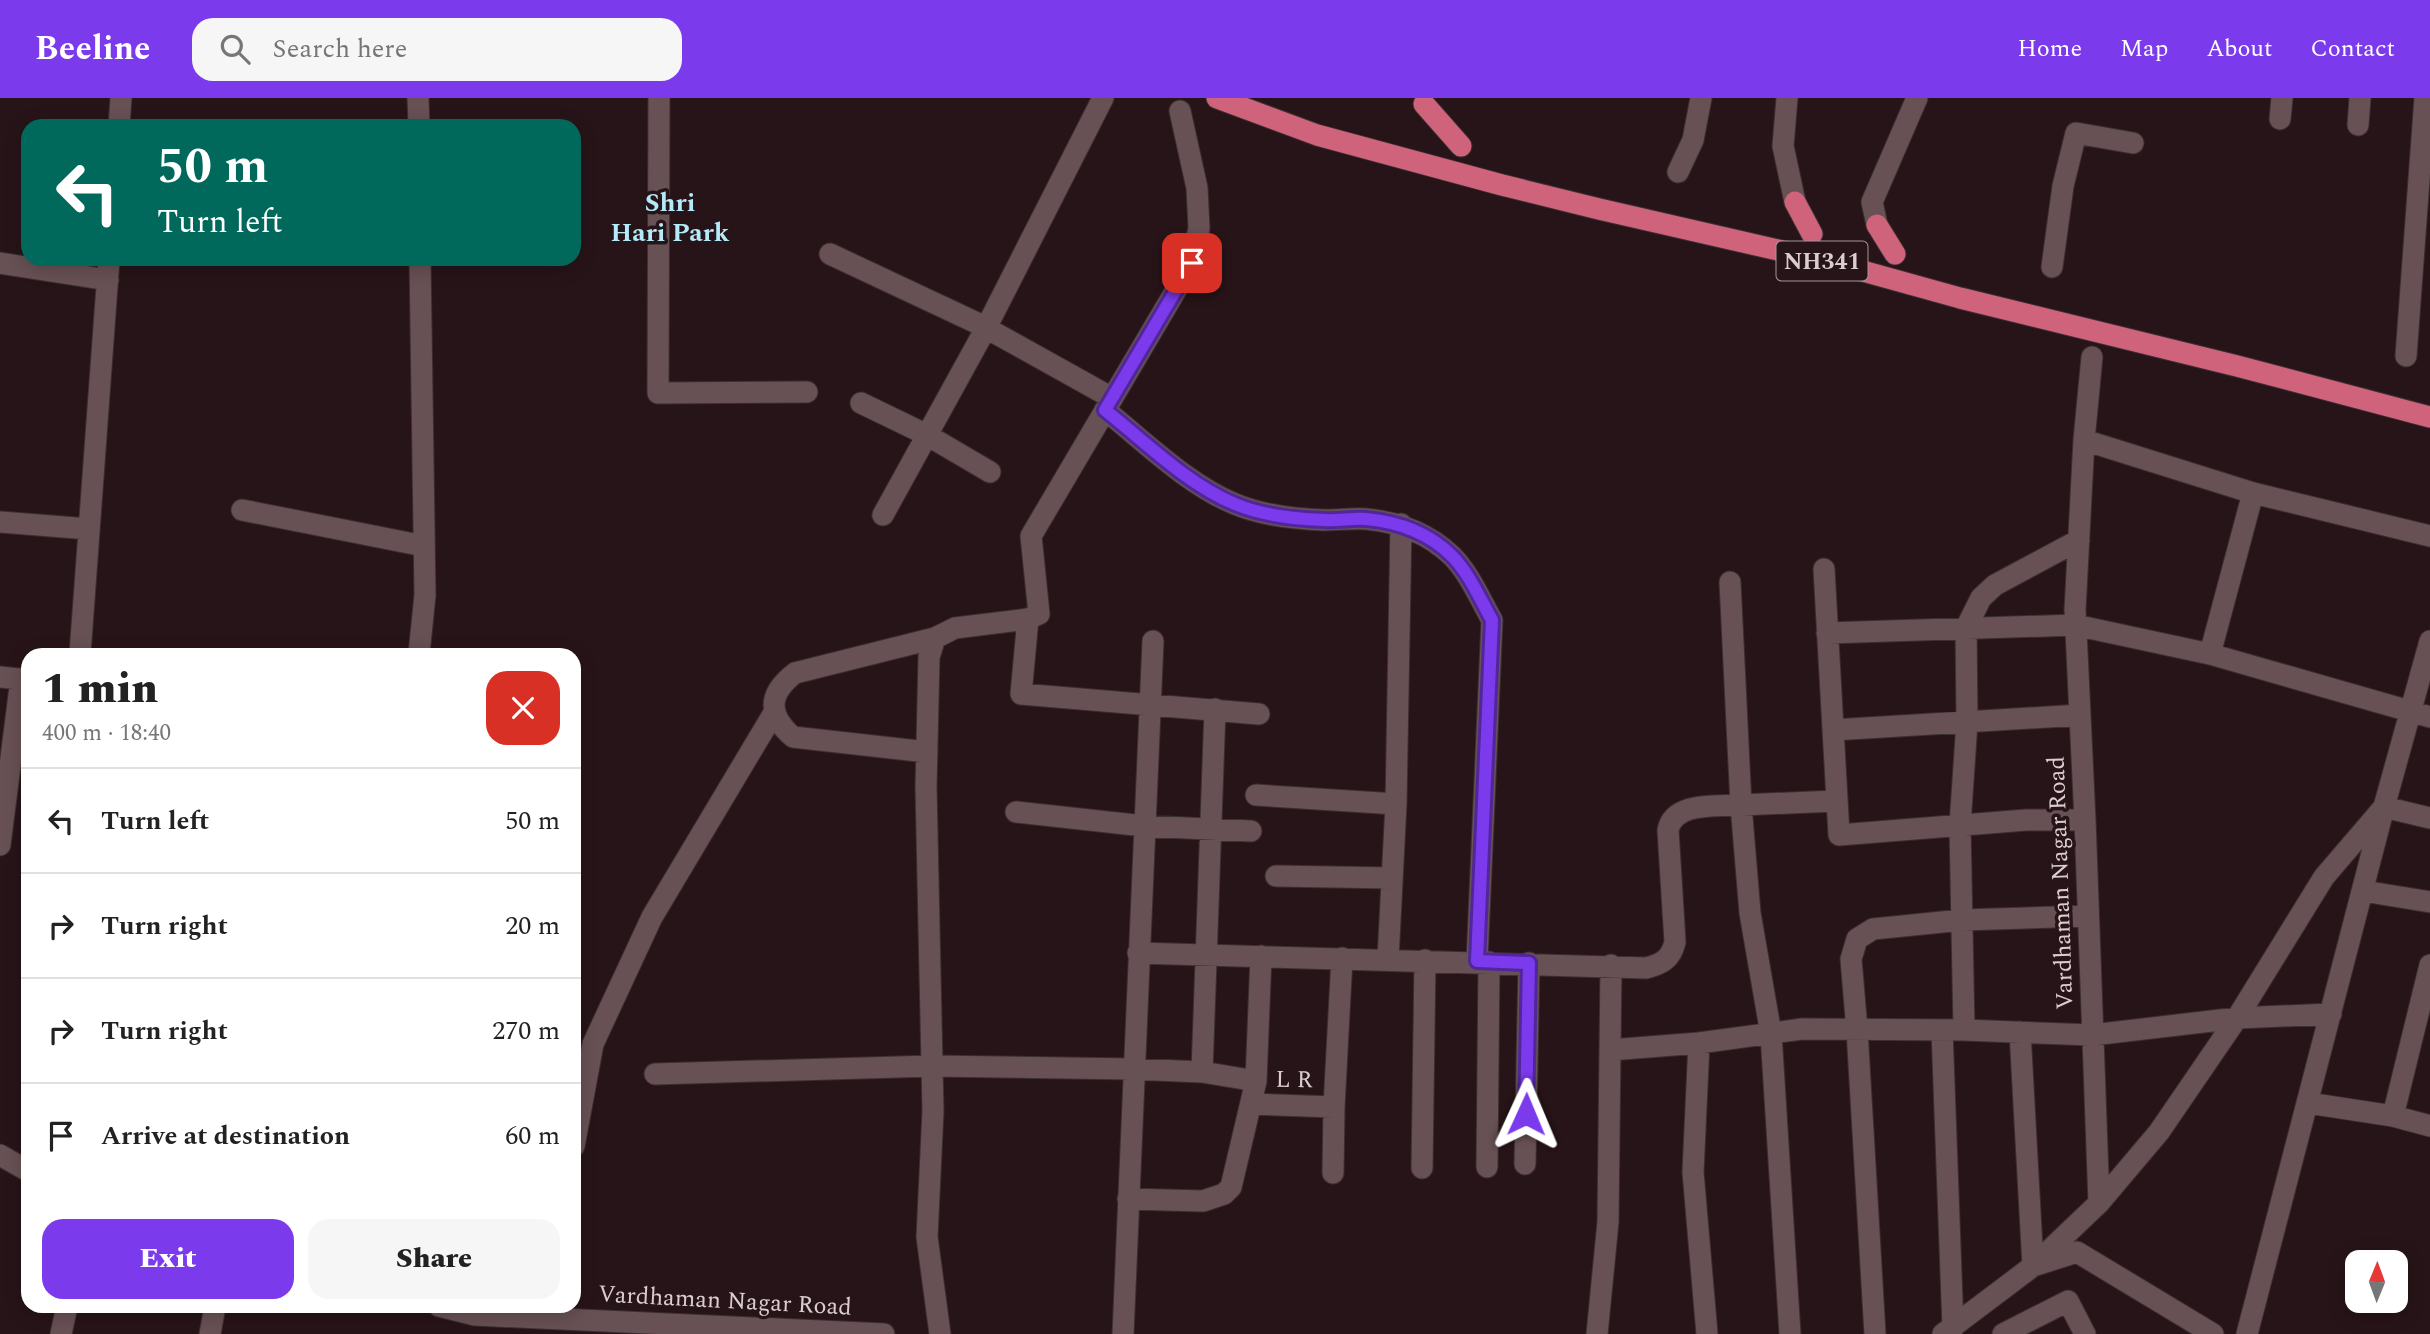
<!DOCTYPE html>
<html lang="en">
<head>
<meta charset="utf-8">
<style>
	:root { --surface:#fff; --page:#f6f6f6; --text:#222; --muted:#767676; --line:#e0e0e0; --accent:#7c3aed }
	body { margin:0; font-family:Spectral,serif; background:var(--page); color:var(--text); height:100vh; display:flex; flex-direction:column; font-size:26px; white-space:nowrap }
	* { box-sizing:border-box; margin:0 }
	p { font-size:23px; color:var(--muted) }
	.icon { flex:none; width:38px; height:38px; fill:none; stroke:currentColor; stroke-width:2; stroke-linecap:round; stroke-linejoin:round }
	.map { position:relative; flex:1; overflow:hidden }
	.panel { position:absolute; left:21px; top:550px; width:560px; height:665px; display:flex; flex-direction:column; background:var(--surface); border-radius:21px; box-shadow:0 4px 18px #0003 }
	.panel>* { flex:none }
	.guide { position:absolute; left:21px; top:21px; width:560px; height:147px; border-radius:21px; box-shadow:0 4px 18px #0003; background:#00695c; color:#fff; overflow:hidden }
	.needle { width:46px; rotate:1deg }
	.tools { position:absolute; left:2345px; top:1152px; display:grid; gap:14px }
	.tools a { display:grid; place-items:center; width:63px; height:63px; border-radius:14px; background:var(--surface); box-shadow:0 4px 18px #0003; font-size:35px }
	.pin { position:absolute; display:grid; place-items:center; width:60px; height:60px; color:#fff; margin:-30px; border-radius:14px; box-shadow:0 4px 10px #0006 }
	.me { position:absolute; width:77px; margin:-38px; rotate:1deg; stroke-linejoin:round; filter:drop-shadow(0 0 5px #0008) }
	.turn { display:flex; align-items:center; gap:24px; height:147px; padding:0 21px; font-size:32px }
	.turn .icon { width:91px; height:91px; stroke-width:2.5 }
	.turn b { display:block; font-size:49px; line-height:60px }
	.round { display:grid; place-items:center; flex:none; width:74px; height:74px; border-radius:21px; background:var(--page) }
	.headline { display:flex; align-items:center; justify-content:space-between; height:119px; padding:0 21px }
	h1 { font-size:42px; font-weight:800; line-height:52px }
	.cta { display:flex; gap:14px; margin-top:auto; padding:14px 21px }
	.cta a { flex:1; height:80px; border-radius:21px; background:var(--accent); color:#fff; font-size:28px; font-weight:800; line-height:80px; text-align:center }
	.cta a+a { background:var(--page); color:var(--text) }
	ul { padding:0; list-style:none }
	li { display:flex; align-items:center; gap:21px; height:105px; padding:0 21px; border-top:2px solid var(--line) }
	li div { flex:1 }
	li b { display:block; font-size:26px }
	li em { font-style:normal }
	header { display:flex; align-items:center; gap:42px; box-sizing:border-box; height:98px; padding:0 35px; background:var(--accent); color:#fff }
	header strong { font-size:33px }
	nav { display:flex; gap:38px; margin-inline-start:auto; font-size:24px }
	.search { width:490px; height:63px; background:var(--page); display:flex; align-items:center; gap:18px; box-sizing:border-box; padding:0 24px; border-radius:21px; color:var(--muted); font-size:26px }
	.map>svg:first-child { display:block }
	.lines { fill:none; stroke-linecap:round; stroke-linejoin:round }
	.minor-casing { stroke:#3c2f31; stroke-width:23 }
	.highway-casing { stroke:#3c2f31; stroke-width:23 }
	.minor { stroke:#685155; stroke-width:21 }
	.highway { stroke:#d0637c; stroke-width:21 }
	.route-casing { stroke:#51269a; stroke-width:18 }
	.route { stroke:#7c3aed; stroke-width:12 }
	.labels { text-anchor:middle; stroke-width:7; stroke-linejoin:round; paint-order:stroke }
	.shield { fill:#271418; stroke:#a59698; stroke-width:2 }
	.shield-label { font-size:23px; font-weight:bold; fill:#dbcdcf }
	.street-label { font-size:24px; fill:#dbcdcf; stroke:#271418 }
	.neighbourhood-label { font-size:26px; font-weight:bold; fill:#b4ebfb; stroke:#271418 }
</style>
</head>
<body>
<header>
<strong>Beeline</strong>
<div class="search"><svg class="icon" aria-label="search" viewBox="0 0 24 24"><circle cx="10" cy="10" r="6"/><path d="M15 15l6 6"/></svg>Search here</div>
<nav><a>Home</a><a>Map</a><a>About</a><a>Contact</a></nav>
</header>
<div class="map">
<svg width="2430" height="1236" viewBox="0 0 2430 1236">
	<rect width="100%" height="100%" fill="#271418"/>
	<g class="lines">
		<g class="minor-casing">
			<path id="minor" d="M418,0L419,28
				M659,0L658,295L807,294
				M1787,0L1783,48L1795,104
				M1180,13L1197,90L1199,130L1192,165L1031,438L1039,516L1028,521L1021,596L1259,616
				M2280,21L2282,0
				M2358,27L2360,0
				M119,28L121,0
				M1678,74L1693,42L1701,0
				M1877,127L1872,104L1917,0
				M830,156L979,226L1112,300
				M0,165L108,182
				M2052,169L2063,88L2076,35L2133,45
				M2406,258L2425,0
				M861,305L927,337L990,374
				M1105,312C1144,343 1188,387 1235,406C1261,417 1295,421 1324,422C1338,422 1352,420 1366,421C1399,424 1428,435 1452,458C1469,475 1480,501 1492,522L1477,863
				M2084,342L2253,395
				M242,412L424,448
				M883,417L986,230L1103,0
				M0,424L89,431
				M1824,471L1839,737L2026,722H2085
				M1827,535L2075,527L2210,556L2430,619
				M80,556L109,161
				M419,556L425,497L420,161
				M2210,556L2253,395L2430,438
				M0,579L28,582
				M1833,632L2080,617
				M927,654L793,639C767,616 768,596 795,575L935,540
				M1256,697L1396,706
				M1016,714L1144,728L1251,733
				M0,747L21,581
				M1276,778L1392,780
				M2363,793L2430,804
				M1138,855L1646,870C1662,866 1671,861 1675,844L1668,732C1674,703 1717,709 1741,707L1730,484
				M1388,861L1396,706L1401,426
				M1942,932L1953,1230
				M1964,932L1960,727L1967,624L1966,530L1981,500L1995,487L2079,442
				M2020,934L2033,1168L2077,1154L2213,1236
				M1699,945L1693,1074L1707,1236
				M1610,952L1699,945L1802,931L1964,932L2092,937L2237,920L2331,916
				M1202,974L1215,611
				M655,976L932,968L1133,971L1202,974L1256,983
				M2308,1005L2393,1018L2430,1028
				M1252,1006L1334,1009
				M2393,1018L2430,867
				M574,1048L593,946L652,819L775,613
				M0,1057L28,1073
				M1525,1066L1529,865
				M1487,1069L1489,864
				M1422,1070L1425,862
				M1333,1075L1334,1009L1342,860
				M1128,1101L1203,1103L1224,1096L1231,1089L1256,983L1261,858
				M2099,1105L2159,1034L2237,920L2324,779L2384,709L2430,720
				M439,1208L475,1217L884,1236
				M61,1236L67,1208
				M210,1236L215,1208
				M940,1236L927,1139L933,1013L926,689L929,559L935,540L955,530L1028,521
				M1123,1236L1153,543
				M1597,1236L1608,1124L1611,867
				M1790,1236L1771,936L1750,815L1741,707L1836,703
				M1875,1236L1857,932L1851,861L1857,841L1873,831L1962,822L2088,818
				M1943,1236L2033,1168L2099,1105L2085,722L2075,512L2084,342L2092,259
				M2003,1236L2068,1203L2085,1236
				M2247,1236L2384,709L2430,543"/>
		</g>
		<g class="highway-casing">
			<path id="highway" d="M1217,0L1317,37L1502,87L1599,111L1830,164L1960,200L2237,268L2430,319
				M1424,6L1461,48
				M1795,104L1812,136
				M1877,127L1895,156"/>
		</g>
		<use href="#minor" class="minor"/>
		<use href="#highway" class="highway"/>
	</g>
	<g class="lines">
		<g class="route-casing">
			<path id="route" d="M1192,165L1105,312C1144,343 1188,387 1235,406C1261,417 1295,421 1324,422C1338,423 1352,420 1366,421C1399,424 1429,435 1452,458C1469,475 1480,501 1492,522L1477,863L1529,865L1526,1016"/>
		</g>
		<use href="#route" class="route"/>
	</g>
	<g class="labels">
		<rect class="shield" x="1776.5" y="143.5" width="91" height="39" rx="5"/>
		<g class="shield-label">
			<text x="1822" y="171">NH341</text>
		</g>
		<g class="street-label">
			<text transform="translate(2060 785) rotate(-92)" y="8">Vardhaman Nagar Road</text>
			<text transform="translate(1294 981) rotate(1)" y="8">L R</text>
			<text transform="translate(725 1202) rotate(3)" y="8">Vardhaman Nagar Road</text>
		</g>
		<g class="neighbourhood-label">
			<text x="670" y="113">Shri<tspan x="670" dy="30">Hari Park</tspan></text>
		</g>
	</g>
</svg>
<div class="tools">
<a><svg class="needle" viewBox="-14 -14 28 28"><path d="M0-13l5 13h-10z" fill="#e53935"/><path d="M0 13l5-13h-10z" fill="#767676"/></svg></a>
</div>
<div class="pin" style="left:1192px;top:165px;background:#d93025"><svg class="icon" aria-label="arrive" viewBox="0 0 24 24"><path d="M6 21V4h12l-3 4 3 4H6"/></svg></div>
<svg class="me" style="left:1526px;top:1016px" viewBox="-20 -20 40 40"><path d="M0-17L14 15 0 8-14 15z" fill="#7c3aed" stroke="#fff" stroke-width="4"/></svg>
<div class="guide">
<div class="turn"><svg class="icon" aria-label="left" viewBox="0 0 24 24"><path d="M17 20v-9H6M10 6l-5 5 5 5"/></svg><div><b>50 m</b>Turn left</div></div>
</div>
<section class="panel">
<div class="headline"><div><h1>1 min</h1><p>400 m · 18:40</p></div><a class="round" style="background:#d93025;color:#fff"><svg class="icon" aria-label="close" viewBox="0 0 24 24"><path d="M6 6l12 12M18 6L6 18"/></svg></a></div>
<ul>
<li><svg class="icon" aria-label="left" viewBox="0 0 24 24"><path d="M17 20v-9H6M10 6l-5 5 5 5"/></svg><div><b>Turn left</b></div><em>50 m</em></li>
<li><svg class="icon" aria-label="right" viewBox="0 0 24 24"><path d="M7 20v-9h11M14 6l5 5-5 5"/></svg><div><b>Turn right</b></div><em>20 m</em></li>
<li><svg class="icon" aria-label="right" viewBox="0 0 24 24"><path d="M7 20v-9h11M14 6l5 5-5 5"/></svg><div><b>Turn right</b></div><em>270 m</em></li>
<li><svg class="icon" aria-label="arrive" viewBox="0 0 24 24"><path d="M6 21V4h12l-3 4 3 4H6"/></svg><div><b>Arrive at destination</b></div><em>60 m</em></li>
</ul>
<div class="cta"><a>Exit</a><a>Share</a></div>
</section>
</div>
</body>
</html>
